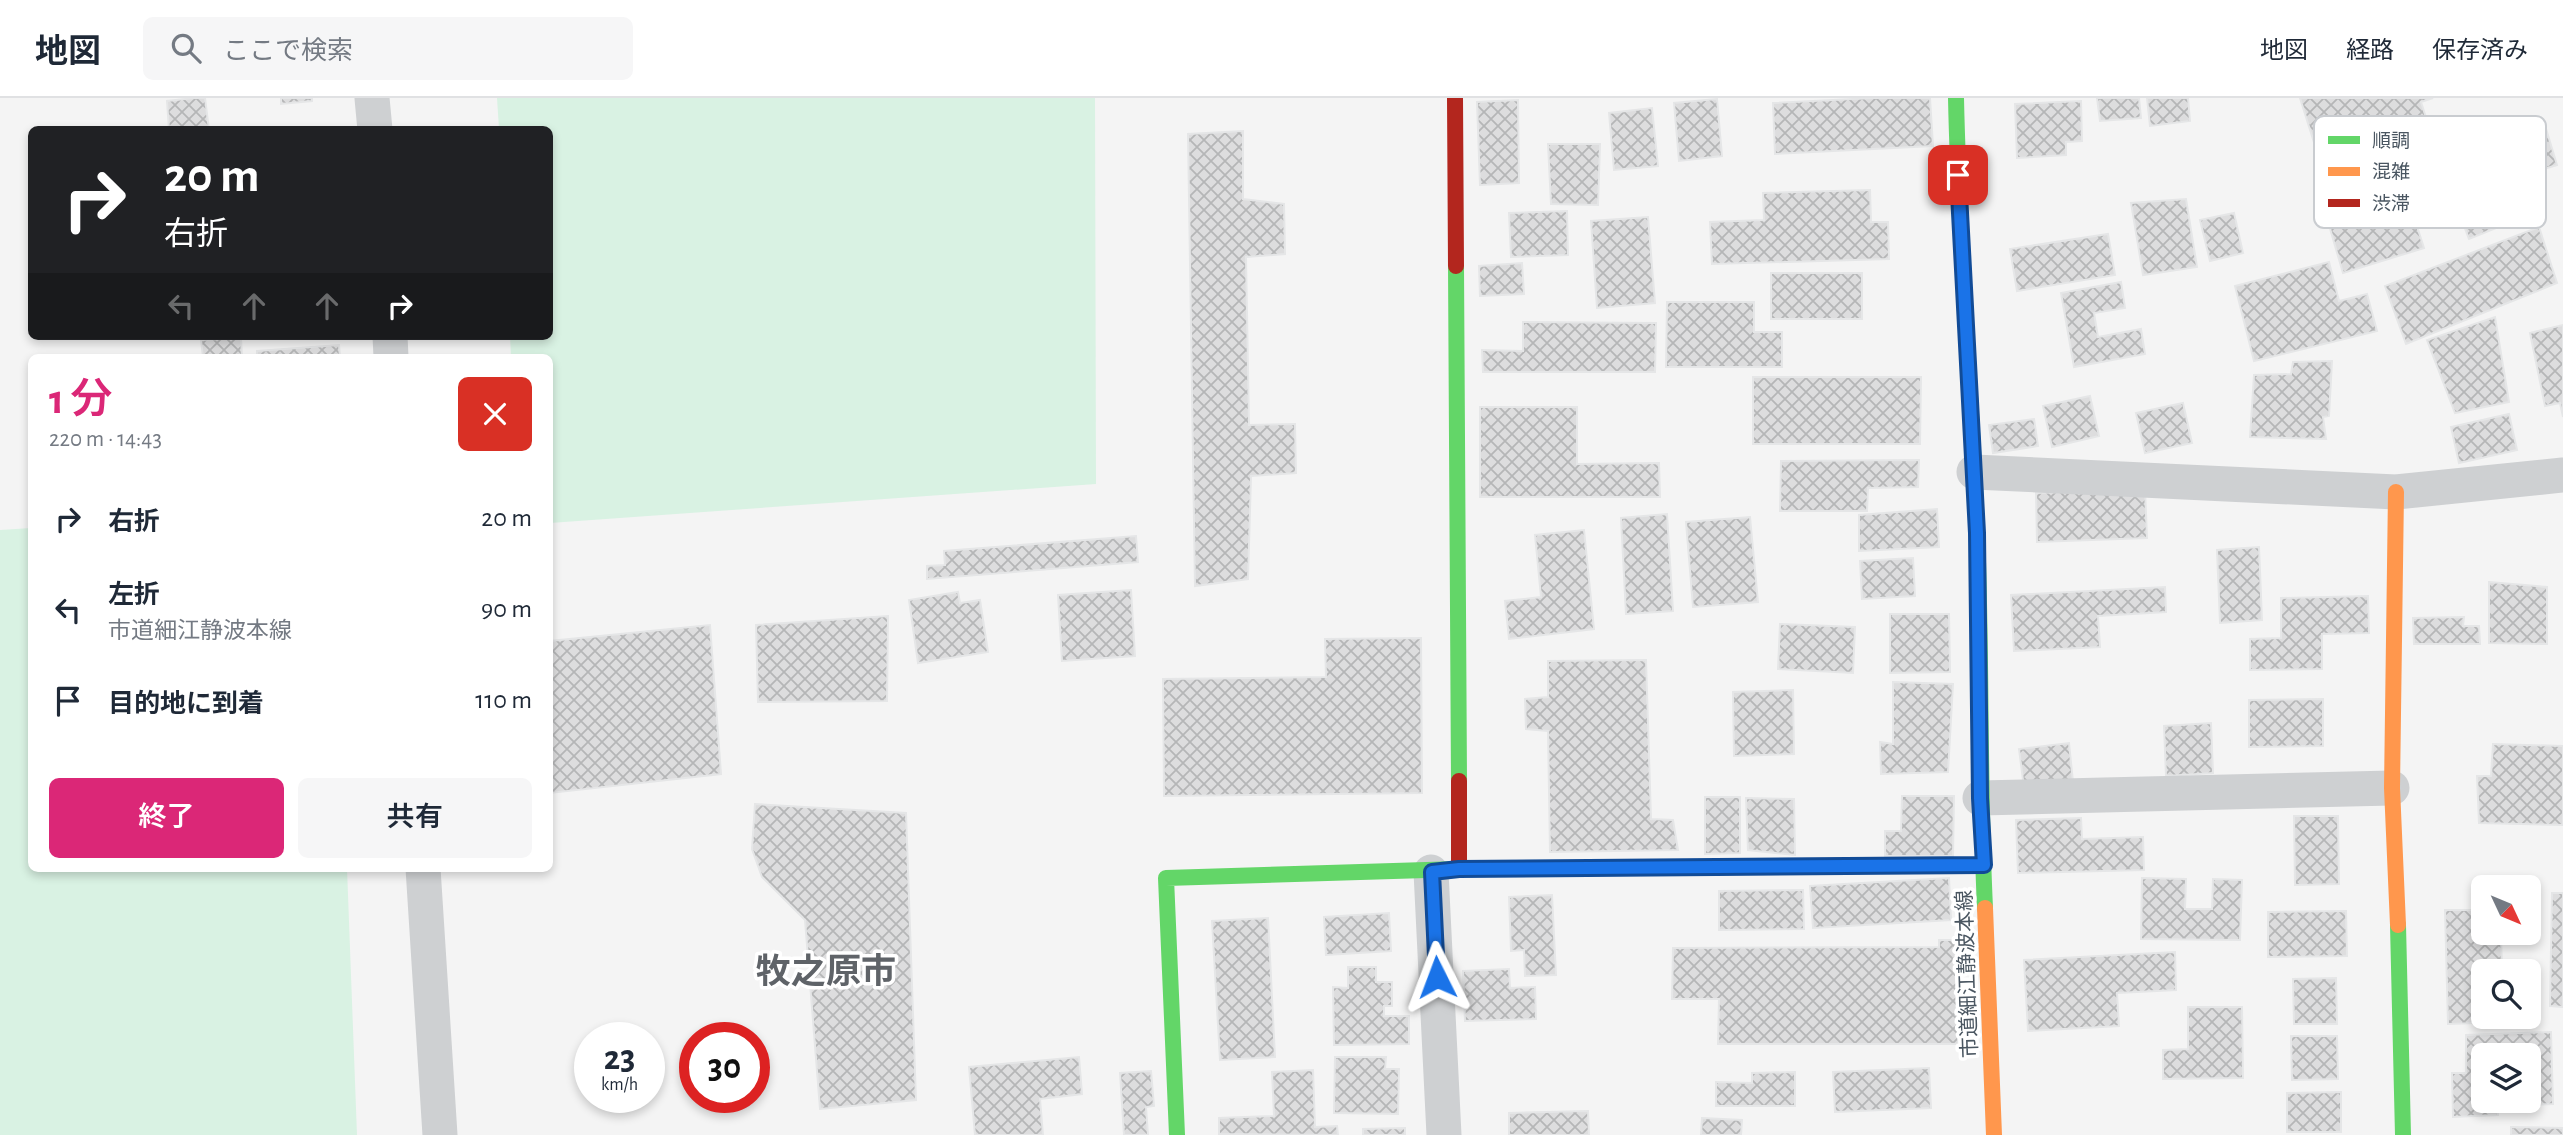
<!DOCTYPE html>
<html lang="ja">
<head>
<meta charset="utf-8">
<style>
	:root { --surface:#fff; --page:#f6f6f7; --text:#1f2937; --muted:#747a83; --line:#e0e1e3; --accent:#db2777 }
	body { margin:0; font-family:"Alegreya Sans","Noto Sans JP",sans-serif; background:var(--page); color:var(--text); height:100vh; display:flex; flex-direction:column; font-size:26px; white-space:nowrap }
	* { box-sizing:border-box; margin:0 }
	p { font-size:23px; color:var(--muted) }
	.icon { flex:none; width:38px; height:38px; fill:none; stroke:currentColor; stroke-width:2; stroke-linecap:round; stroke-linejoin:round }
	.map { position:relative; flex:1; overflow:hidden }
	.drawer { position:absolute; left:28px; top:256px; width:525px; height:518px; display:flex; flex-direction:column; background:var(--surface); border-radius:10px; box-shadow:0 4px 10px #0003 }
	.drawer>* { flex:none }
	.banner { position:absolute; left:28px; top:28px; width:525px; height:214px; border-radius:10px; box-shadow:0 4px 10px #0003; background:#202124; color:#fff; overflow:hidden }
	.needle { width:46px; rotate:134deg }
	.fabs { position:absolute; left:2471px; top:777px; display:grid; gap:14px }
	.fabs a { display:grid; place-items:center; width:70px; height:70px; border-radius:10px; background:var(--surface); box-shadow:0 4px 10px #0003; font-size:35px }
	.speed { position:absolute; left:574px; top:924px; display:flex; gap:14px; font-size:35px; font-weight:700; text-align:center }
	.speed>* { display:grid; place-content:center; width:91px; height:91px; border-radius:50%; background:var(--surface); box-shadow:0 4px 10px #0003; line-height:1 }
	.speed small { font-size:18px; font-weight:400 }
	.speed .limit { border:10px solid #d22; background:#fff; color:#111 }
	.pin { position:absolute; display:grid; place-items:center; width:60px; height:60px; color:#fff; margin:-30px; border-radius:14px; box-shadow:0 4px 10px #0006 }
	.me { position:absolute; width:77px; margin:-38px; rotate:357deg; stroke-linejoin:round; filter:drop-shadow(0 0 5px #0008) }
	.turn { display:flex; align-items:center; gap:24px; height:147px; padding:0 21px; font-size:32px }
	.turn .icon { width:91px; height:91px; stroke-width:2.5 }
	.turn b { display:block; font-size:49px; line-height:60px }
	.lanes { display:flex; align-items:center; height:66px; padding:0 21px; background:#0003; justify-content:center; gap:35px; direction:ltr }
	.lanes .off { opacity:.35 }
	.round { display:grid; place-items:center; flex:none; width:74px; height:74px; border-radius:10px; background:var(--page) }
	.headline { display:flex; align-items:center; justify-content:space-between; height:119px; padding:0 21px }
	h1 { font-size:42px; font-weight:600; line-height:52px; color:var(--accent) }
	.cta { display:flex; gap:14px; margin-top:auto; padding:14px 21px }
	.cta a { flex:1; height:80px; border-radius:10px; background:var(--accent); color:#fff; font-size:28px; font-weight:600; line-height:80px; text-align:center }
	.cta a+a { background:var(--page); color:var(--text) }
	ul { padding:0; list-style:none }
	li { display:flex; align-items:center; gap:21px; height:91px; padding:0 21px }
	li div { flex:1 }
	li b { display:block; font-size:26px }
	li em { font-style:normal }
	header { display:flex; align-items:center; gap:42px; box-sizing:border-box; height:98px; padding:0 35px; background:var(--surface); border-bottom:2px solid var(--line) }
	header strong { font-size:33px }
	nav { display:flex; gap:38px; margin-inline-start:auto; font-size:24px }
	.search { width:490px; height:63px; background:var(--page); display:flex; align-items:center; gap:18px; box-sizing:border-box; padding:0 24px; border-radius:10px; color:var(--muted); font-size:26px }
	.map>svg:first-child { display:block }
	.grass { fill:#d9f2e3 }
	.building { fill:url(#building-cross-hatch); stroke:#e5e6e7; stroke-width:2 }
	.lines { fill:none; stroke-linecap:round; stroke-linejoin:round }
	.street { stroke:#ced0d2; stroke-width:35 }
	.fast { stroke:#63d668; stroke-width:16 }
	.slow { stroke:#ff974d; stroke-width:16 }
	.jam { stroke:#b3261e; stroke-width:16 }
	.route-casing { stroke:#114b97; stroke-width:18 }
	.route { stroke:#1a73e8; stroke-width:12 }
	.labels { text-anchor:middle; stroke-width:7; stroke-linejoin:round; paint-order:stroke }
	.street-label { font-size:21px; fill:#4a5661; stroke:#fff }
	.town-label { font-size:35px; font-weight:bold; fill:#5f6368; stroke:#fff }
	.key { fill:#fff; stroke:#c9ccd0; stroke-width:2 }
	.key-label { font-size:19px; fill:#4a5661 }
</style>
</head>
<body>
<header>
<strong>地図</strong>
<div class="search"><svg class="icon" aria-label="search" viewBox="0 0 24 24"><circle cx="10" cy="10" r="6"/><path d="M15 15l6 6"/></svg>ここで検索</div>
<nav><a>地図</a><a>経路</a><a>保存済み</a></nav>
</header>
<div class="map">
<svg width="2563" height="1037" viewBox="0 0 2563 1037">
	<defs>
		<pattern id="building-cross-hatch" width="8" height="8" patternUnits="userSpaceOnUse" patternTransform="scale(1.75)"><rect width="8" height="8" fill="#ddddde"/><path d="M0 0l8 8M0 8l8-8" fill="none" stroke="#b5b6b7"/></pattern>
	</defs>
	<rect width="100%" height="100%" fill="#f4f4f4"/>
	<path class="grass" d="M497,0H1095L1096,386L550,425V259H511L510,238H550V32L499,31Z
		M31,430L32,770H347L357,1037H0V432Z"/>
	<path class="building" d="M194,0H205L209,32H169L167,3Z
		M281,0H312V3L281,6Z
		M1873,0H1930L1933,48L1775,56L1773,5Z
		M2097,0H2139L2141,20L2100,23Z
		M2147,0H2188L2190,23L2150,28Z
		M2300,0H2433L2421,4L2432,38L2323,73Z
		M1717,1L1722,58L1679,63L1674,5Z
		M1518,2L1519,85L1480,87L1477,4Z
		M2081,3L2082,43L2066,44V57L2017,60L2015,6Z
		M1652,10L1658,68L1614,72L1609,15Z
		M2544,24L2557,67L2483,90L2488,106L2424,126L2419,109L2408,113L2395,71Z
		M1243,33V101L1284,106L1285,156L1246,159L1249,327L1295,326L1296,375L1251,378L1248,481L1195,488L1188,36Z
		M1548,46H1600L1598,107L1551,106Z
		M2380,67L2389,95L2372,100L2377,118L2395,112L2398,124L2414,119L2424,150L2343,175L2317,86Z
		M1870,92L1871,124H1888L1889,161L1712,166L1710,124L1764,122L1763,95Z
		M2518,97L2526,118L2469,141L2461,120Z
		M2186,101L2197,169L2143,177L2131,105Z
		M1567,113L1568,157L1511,159L1509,115Z
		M2234,115L2243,155L2210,163L2200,122Z
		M1648,119L1655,205L1597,210L1591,123Z
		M2539,129L2557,185L2406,246L2385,188Z
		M2108,136L2115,177L2017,193L2010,151Z
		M2329,164L2339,203L2367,196L2377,233L2254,263L2235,188Z
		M1522,165L1524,196L1480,198L1479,168Z
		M1771,175H1862V221H1771Z
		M2121,184L2125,210L2094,215L2098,239L2141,231L2145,256L2074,269L2061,195Z
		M1667,204H1754V234H1782V269H1666Z
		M2495,219L2509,304L2455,315L2427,242Z
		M1523,224L1656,225L1655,274H1483L1482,252L1523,253Z
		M2563,227V319L2560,305L2545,308L2530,235Z
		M241,240L242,259H203L201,242Z
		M339,247L340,259H257V253Z
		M2332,263L2329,318L2323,319L2326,341L2250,339L2254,277L2291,276L2293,264Z
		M1753,279H1921L1920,346H1753Z
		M2090,298L2099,338L2052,349L2043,308Z
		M2183,305L2192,345L2145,355L2136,315Z
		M1480,309H1577V366L1659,365L1660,399H1480Z
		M2509,316L2517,352L2459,365L2451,329Z
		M2034,321L2038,348L1993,355L1989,327Z
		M1919,362L1918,389L1868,390L1867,413H1780L1781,363Z
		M2145,391L2147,440L2037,444L2036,395Z
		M1937,411L1939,449L1859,453V417Z
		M1667,416L1673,513L1626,516L1621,420Z
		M1750,419L1758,504L1693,509L1686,424Z
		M1584,432L1594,531L1509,541L1505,503L1541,499L1535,437Z
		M1136,438L1138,464L927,481V468L945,467L944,453Z
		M2259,449L2262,522L2220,525L2217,452Z
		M1913,460L1915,498L1862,501L1860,463Z
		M2489,484L2547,489V546L2489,545Z
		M2165,489L2166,514L2098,518L2100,549L2014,553L2011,497Z
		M1131,492L1135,558L1062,563L1058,497Z
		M958,494L960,505L980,502L988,554L918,565L909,502Z
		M2368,498L2369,535L2322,536V571L2250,572V541L2281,540V500Z
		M1890,516H1949L1950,574L1890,575Z
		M888,518L887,603L758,604L756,527Z
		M2464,519L2463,528H2479L2480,546H2414L2413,520Z
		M1780,526L1855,529L1853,575L1778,571Z
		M710,527L721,676L550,695V543Z
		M1421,540L1422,695L1164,698L1163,581L1326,579L1325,541Z
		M1646,562L1651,721L1673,722L1678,752L1550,754L1548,633L1526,631L1525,601L1548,599V563Z
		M1893,584L1953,586L1948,674L1881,676L1880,644L1893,646Z
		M1793,592L1794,656L1734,658L1733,594Z
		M2323,601V648L2249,649V602Z
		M2211,625L2213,675L2166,678L2164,628Z
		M2069,645L2073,684L2024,690L2019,651Z
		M2493,646L2563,648V727L2479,725L2477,678H2491Z
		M1902,698H1954L1953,758H1885V733H1901Z
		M1705,699H1740V755L1705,756Z
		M1746,700L1794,701L1795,757L1748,752Z
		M755,706L906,715L916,1002L820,1011L805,822L762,779L752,751Z
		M2294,718H2338L2339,786L2295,787Z
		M2081,720L2082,741L2143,739L2144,772L2018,775L2016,722Z
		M1949,780L1951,822L1813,830L1810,788Z
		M2142,780L2186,781L2185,811H2212L2213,781L2242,782L2240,842L2141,841Z
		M1803,792L1804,831L1719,832V793Z
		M2552,795H2563V909L2550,908Z
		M1552,797L1556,877L1525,878L1524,852L1511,853L1509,799Z
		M2445,812H2483V835H2501L2502,873H2483V919H2529V898H2534L2535,923L2448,926Z
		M2346,813L2347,858L2268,859V814Z
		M1389,815L1391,853L1326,857L1324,819Z
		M1268,820L1275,959L1220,962L1212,823Z
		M1939,842H1958V946H1718L1719,901H1672L1673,850L1939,849Z
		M2175,854L2176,892L2117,895L2119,928L2028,933L2024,862Z
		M1348,869H1376V884H1392V908H1384V918H1409V946L1334,947L1333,889L1348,890Z
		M1509,871L1510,890L1535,889L1536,921L1465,923L1463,873Z
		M2336,880L2337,926H2294L2293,881Z
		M2188,909H2242L2243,980L2163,981V952L2188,951Z
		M2551,934L2553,1006L2525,1007V1003H2529V957H2483V1003H2498V1017L2453,1019L2452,975H2466V937Z
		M2291,938H2337L2338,981L2292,982Z
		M1079,959L1082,996L1040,1001L1043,1037H975L969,969Z
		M1335,959H1386L1385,971H1399L1398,1016L1334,1015Z
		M1929,970L1931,1010L1835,1014L1833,974Z
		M1313,972L1315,1029L1337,1028L1338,1037L1219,1036V1020L1274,1018L1272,974Z
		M1151,973L1154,1008L1146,1009L1148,1037H1124L1120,975Z
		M1795,974V1008H1716V984L1752,985V975Z
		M2341,994V1034H2287V995Z
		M1588,1013L1589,1037H1509V1015Z
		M1702,1020L1742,1022L1741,1037H1701Z
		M2511,1029L2563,1030V1037H2511Z
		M1405,1030V1037H1363V1031Z"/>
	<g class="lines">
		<path class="street" d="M372,0L375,32
			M390,238L391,259
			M1974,374L2396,394L2563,377
			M1980,700L2392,690
			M423,770L440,1037
			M1431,774L1444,1037"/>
		<path class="fast" d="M1956,0C1959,145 1971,289 1977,434C1982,559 1979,685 1985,810
			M1456,168L1459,683
			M2398,827L2403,1037
			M1177,1037L1166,780L1459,771L1824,768"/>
		<path class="slow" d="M2396,394L2392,690L2398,827
			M1985,810L1994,1037"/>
		<path class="jam" d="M1455,0L1456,168
			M1459,683V771
			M1824,768L1984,767"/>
	</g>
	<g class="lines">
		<g class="route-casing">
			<path id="route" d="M1437,879L1432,774L1459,771L1984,767L1980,700L1977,435L1958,77"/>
		</g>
		<use href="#route" class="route"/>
	</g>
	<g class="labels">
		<g class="street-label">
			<text transform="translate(1967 876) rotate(-92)" y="7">市道細江静波本線</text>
		</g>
		<g class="town-label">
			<text x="826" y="885">牧之原市</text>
		</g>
	</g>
	<rect x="2314" y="18" width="232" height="112" rx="10" class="key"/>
	<rect x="2328" y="38" width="32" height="8" fill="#63d668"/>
	<rect x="2328" y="69" width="32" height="9" fill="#ff974d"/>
	<rect x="2328" y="101" width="32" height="8" fill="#b3261e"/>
	<g class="key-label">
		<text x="2372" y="49">順調</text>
		<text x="2372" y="80">混雑</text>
		<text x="2372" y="112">渋滞</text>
	</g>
</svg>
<div class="fabs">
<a><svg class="needle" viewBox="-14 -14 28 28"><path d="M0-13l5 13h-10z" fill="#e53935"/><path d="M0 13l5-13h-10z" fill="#747a83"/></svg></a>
<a><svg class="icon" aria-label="search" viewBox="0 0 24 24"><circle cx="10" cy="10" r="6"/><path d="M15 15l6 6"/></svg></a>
<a><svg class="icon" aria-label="layers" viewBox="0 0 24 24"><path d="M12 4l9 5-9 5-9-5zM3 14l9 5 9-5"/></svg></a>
</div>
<div class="speed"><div>23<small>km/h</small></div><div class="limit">30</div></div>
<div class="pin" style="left:1958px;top:77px;background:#d93025"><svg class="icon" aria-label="arrive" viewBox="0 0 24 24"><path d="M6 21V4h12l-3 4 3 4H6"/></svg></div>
<svg class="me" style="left:1437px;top:879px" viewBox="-20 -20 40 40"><path d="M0-17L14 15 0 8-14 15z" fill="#1a73e8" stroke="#fff" stroke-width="4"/></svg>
<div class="banner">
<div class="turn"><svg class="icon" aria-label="right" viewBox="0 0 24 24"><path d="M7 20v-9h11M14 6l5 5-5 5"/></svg><div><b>20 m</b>右折</div></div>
<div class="lanes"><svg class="icon off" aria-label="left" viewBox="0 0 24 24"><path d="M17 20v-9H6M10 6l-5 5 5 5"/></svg><svg class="icon off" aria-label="ahead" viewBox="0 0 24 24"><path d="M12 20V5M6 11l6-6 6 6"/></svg><svg class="icon off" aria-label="ahead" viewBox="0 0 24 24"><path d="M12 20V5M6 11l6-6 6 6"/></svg><svg class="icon" aria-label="right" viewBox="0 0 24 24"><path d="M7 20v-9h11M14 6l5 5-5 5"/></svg></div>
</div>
<section class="drawer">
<div class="headline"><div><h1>1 分</h1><p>220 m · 14:43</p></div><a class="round" style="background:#d93025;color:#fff"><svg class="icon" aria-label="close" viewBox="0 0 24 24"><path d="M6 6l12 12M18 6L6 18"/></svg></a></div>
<ul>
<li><svg class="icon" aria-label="right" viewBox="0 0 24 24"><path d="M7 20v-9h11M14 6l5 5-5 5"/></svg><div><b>右折</b></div><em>20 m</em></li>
<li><svg class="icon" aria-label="left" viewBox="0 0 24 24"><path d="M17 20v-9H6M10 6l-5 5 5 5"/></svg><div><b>左折</b><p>市道細江静波本線</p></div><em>90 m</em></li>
<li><svg class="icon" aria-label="arrive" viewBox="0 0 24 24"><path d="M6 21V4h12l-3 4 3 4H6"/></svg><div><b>目的地に到着</b></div><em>110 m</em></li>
</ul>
<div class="cta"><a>終了</a><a>共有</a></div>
</section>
</div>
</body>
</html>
